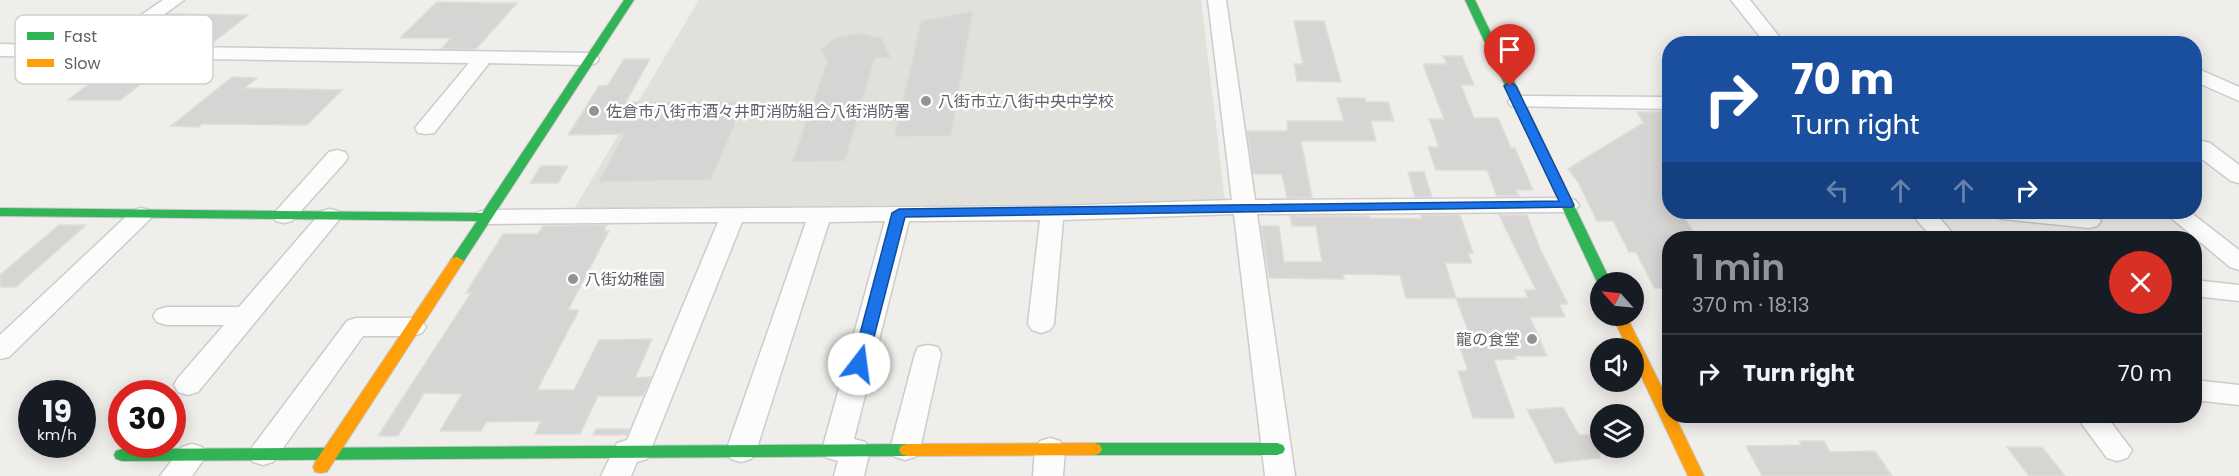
<!DOCTYPE html>
<html lang="en">
<head>
<meta charset="utf-8">
<style>
	:root { --surface:#171b24; --page:#242831; --text:#f1f3f6; --muted:#9ea1a6; --line:#363941; --accent:#919496 }
	body { margin:0; font-family:Poppins,"Noto Sans JP",sans-serif; background:var(--page); color:var(--text); height:100vh; display:flex; flex-direction:column; font-size:22px; white-space:nowrap }
	* { box-sizing:border-box; margin:0 }
	p { font-size:20px; color:var(--muted) }
	.icon { flex:none; width:33px; height:33px; fill:none; stroke:currentColor; stroke-width:2; stroke-linecap:round; stroke-linejoin:round }
	.map { position:relative; flex:1; overflow:hidden }
	.details { position:absolute; left:1662px; top:231px; width:540px; height:192px; display:flex; flex-direction:column; background:var(--surface); border-radius:24px; box-shadow:0 3px 15px #0003 }
	.details>* { flex:none }
	.guide { position:absolute; left:1662px; top:36px; width:540px; height:183px; border-radius:24px; box-shadow:0 3px 15px #0003; background:#1a4fa0; color:#fff; overflow:hidden }
	.needle { width:39px; rotate:297deg }
	.tools { position:absolute; left:1590px; top:272px; display:grid; gap:12px }
	.tools a { display:grid; place-items:center; width:54px; height:54px; border-radius:50%; background:var(--surface); box-shadow:0 3px 15px #0003; font-size:30px }
	.speed { position:absolute; left:18px; top:380px; display:flex; gap:12px; font-size:30px; font-weight:700; text-align:center }
	.speed>* { display:grid; place-content:center; width:78px; height:78px; border-radius:50%; background:var(--surface); box-shadow:0 3px 15px #0003; line-height:1 }
	.speed small { font-size:15px; font-weight:400 }
	.speed .limit { border:9px solid #d22; background:#fff; color:#111 }
	.pin { position:absolute; display:grid; place-items:center; width:51px; height:51px; color:#fff; margin:-62px -26px; border-radius:50% 50% 50% 0; rotate:-45deg; box-shadow:0 0 6px #0007 }
	.pin .icon { rotate:45deg }
	.me { position:absolute; width:66px; margin:-33px; rotate:15deg; stroke-linejoin:round; filter:drop-shadow(0 0 4px #0008) }
	.turn { display:flex; align-items:center; gap:21px; height:126px; padding:0 30px; font-size:27px }
	.turn .icon { width:78px; height:78px; stroke-width:2.5 }
	.turn b { display:block; font-size:42px; line-height:51px }
	.lanes { display:flex; align-items:center; height:57px; padding:0 30px; background:#0003; justify-content:center; gap:30px; direction:ltr }
	.lanes .off { opacity:.35 }
	.round { display:grid; place-items:center; flex:none; width:63px; height:63px; border-radius:32px; background:var(--page) }
	.overview { display:flex; align-items:center; justify-content:space-between; height:102px; padding:0 30px }
	h1 { font-size:36px; font-weight:600; line-height:45px; color:var(--accent) }
	ul { padding:0; list-style:none }
	li { display:flex; align-items:center; gap:18px; height:78px; padding:0 30px; border-top:2px solid var(--line) }
	li div { flex:1 }
	li b { display:block; font-size:22px }
	li em { font-style:normal }
	.map>svg:first-child { display:block }
	.education { fill:#e2e0da }
	.building { fill:#d6d5d3; stroke:#deddd9; stroke-width:1.5 }
	.lines { fill:none; stroke-linecap:round; stroke-linejoin:round }
	.street-casing { stroke:#cbcccc; stroke-width:3 }
	.fast-casing { stroke:#cacacb; stroke-width:2 }
	.slow-casing { stroke:#cacacb; stroke-width:2 }
	.street { fill:#fdfcfc; fill-rule:evenodd }
	.fast { fill:#30b455; fill-rule:evenodd }
	.slow { fill:#ff9f0a; fill-rule:evenodd }
	.route { fill:#1a73e8; stroke:#114b97; stroke-width:1.5 }
	.poi-dot { fill:#919496; stroke:#fff; stroke-width:2 }
	.labels { text-anchor:middle; stroke-width:5; stroke-linejoin:round; paint-order:stroke }
	.poi-label { font-size:16px; fill:#5f6368; stroke:#fff; text-anchor:start }
	.key { fill:#fff; stroke:#cfd0d2; stroke-width:1.5 }
	.key-label { font-size:16px; fill:#5f6368 }
</style>
</head>
<body>
<div class="map">
<svg width="2239" height="476" viewBox="0 0 2239 476">
	<rect width="100%" height="100%" fill="#efeeea"/>
	<path class="education" d="M699,0H1201L1225,202L574,209Z"/>
	<path class="building" d="M437,2L485,3H517L476,49H441L451,38H400Z
		M973,11L951,136L894,137L921,21Z
		M169,14L248,15L210,45L128,44Z
		M1294,21H1324L1341,82L1297,81L1294,64H1303Z
		M859,33L882,38L891,58H875L845,161L792,162L827,61L821,50L835,38Z
		M1443,56H1462L1474,85H1461L1474,118H1498L1511,148H1515L1533,190H1516L1519,196H1497L1487,170H1436L1428,147H1439L1429,119H1444L1424,67V64H1447Z
		M624,59H650L626,102L745,101L711,180L598,182L624,134L568,135L599,86L608,85Z
		M97,60L190,61L170,77H151L120,100H68L93,81H68Z
		M232,77L257,78L244,88L342,90L307,125L202,124L199,127L171,126Z
		M1337,98H1365L1366,102H1388L1394,121H1371L1376,141H1301L1312,197L1287,198L1282,174H1253L1247,131H1288L1287,121H1344Z
		M1637,112H1670V212H1681L1697,238H1670V288H1654L1636,252H1629L1613,221H1597L1578,182L1568,169L1641,124H1644Z
		M541,166H568L558,183H530Z
		M1408,172H1424L1432,197H1415Z
		M1421,215H1460L1473,253H1468L1472,263H1445L1456,298H1406L1400,275L1343,274L1344,279L1269,278L1261,226H1279L1284,262H1322L1316,226H1292L1290,216H1369L1370,218L1422,219Z
		M1499,215H1527L1541,251L1568,304H1559L1565,317H1530L1547,356H1514L1516,359L1494,360L1515,418H1473L1458,371H1468L1455,333H1469L1456,298H1528L1525,290H1536Z
		M59,225H86L16,287H0V275Z
		M607,225L604,231H609L568,310H579L537,390H574L599,340L652,339L635,378L651,377L643,396H598L580,434H535L541,421L486,422L481,431H440L462,394L424,393L398,436H378L471,293H466L503,234H538L543,226Z
		M1563,407L1579,435H1600V458L1555,463L1527,410Z
		M596,429H629L627,435H593Z
		M1799,441H1824L1830,452L1875,451L1892,476H1762L1746,446L1801,445Z
		M2007,447H2042L2065,476H2029Z"/>
	<g class="lines">
		<g class="street-casing">
			<path id="street" d="M163,0H184L121,46L589,53L596,55L599,59L596,63L589,65L489,63L434,133L426,134L418,133L415,128L469,63L0,56V44L96,46Z
				M1208,0H1226L1255,200L1567,198L1575,200L1579,205L1575,210L1567,212L1257,214L1295,476H1265L1234,214L1063,220L1054,324L1050,330L1041,333L1032,330L1028,324L1040,220L909,221L854,439L865,442L870,450L864,476H834L838,461L827,458L822,450L885,221L829,222L756,451L751,459L741,462L731,459L726,451L806,222H742L647,459L637,462L631,476H601L617,443L627,440L718,222L486,224L478,222L474,217L478,212L486,210L1052,206L1232,200Z
				M1731,0H1750L1785,44H1766Z
				M2194,67L2239,87V101L2194,81Z
				M1518,96L1670,97V109L1511,106L1508,102L1511,98Z
				M2202,141L2210,143L2239,165V183L2231,181L2194,153V143Z
				M337,150L345,152L348,157L345,162L292,221L284,223L276,221L272,216L276,211L329,152Z
				M141,208L149,210L153,215L149,220L9,357L0,359V335L133,210Z
				M330,209L338,211L342,216L198,392L188,395L178,392L174,385L178,378L224,325H166L157,322L153,316L157,310L166,307H239L322,211Z
				M1910,212H1934L1957,238H1932Z
				M1991,212H2092L2101,221L2097,226L2089,228L2003,219L1995,217Z
				M2164,212H2190L2239,250V270L2230,267Z
				M2194,280L2239,285V301L2194,296Z
				M356,318H413L422,321L426,327L422,333L413,336H363L273,462L263,465L253,462L248,454L253,446L347,321Z
				M928,345L938,347L941,354L920,449L915,457L905,460L895,457L890,449L915,354L918,347Z
				M2194,380L2239,385V405L2194,400Z
				M2076,416H2106L2132,450L2127,458L2117,461L2107,458Z
				M1050,438L1060,441L1065,449L1063,476H1033L1035,449L1040,441Z
				M192,444L202,447L207,455L192,476H160L182,447Z"/>
		</g>
		<g class="fast-casing">
			<path id="fast" d="M624,0H634L462,264L457,265L450,261L477,221L0,216V208L482,213Z
				M1465,0H1475L1611,282H1600V286L1597,282Z
				M1094,443H1277L1283,445L1285,449L1283,453L1277,455H1094L1088,453L1086,449L1088,445Z
				M907,444L913,446L915,450L913,454L907,456L122,461L116,459L114,455L116,451L122,449Z"/>
		</g>
		<g class="slow-casing">
			<path id="slow" d="M457,257L464,261L327,472L321,473L315,472L313,467L315,462L452,258Z
				M1612,315H1626L1670,404V416H1675L1704,476H1688L1634,361V348H1627Z
				M1094,443L1100,445L1102,449L1100,453L1094,455L907,456L901,454L899,450L901,446L907,444Z"/>
		</g>
		<use href="#street" class="street"/>
		<use href="#fast" class="fast"/>
		<use href="#slow" class="slow"/>
	</g>
	<path class="route" d="M1510,82L1516,86L1574,205L1572,207L905,217L867,364L865,368H854L852,364L892,213L899,209L1559,201L1504,86Z"/>
	<g class="poi-dot">
		<circle cx="926" cy="101" r="6"/>
		<circle cx="594" cy="111" r="6"/>
		<circle cx="573" cy="279" r="6"/>
		<circle cx="1532" cy="339" r="6"/>
	</g>
	<g class="labels">
		<g class="poi-label">
			<text x="938" y="107">八街市立八街中央中学校</text>
			<text x="606" y="117">佐倉市八街市酒々井町消防組合八街消防署</text>
			<text x="585" y="285">八街幼稚園</text>
			<text x="1520" y="345" text-anchor="end">龍の食堂</text>
		</g>
	</g>
	<rect x="15" y="15" width="198" height="69" rx="9" class="key"/>
	<rect x="27" y="32" width="27" height="8" fill="#30b455"/>
	<rect x="27" y="59" width="27" height="8" fill="#ff9f0a"/>
	<g class="key-label">
		<text x="64" y="42">Fast</text>
		<text x="64" y="69">Slow</text>
	</g>
</svg>
<div class="tools">
<a><svg class="needle" viewBox="-14 -14 28 28"><path d="M0-13l5 13h-10z" fill="#e53935"/><path d="M0 13l5-13h-10z" fill="#9ea1a6"/></svg></a>
<a><svg class="icon" aria-label="sound" viewBox="0 0 24 24"><path d="M4 9h4l5-4v14l-5-4H4zM17 9q2 3 0 6"/></svg></a>
<a><svg class="icon" aria-label="layers" viewBox="0 0 24 24"><path d="M12 4l9 5-9 5-9-5zM3 14l9 5 9-5"/></svg></a>
</div>
<div class="speed"><div>19<small>km/h</small></div><div class="limit">30</div></div>
<div class="pin" style="left:1510px;top:86px;background:#d93025"><svg class="icon" aria-label="arrive" viewBox="0 0 24 24"><path d="M6 21V4h12l-3 4 3 4H6"/></svg></div>
<svg class="me" style="left:859px;top:364px" viewBox="-20 -20 40 40"><circle r="19" fill="#fff"/><path d="M0-13L10 11 0 6-10 11z" fill="#1a73e8"/></svg>
<div class="guide">
<div class="turn"><svg class="icon" aria-label="right" viewBox="0 0 24 24"><path d="M7 20v-9h11M14 6l5 5-5 5"/></svg><div><b>70 m</b>Turn right</div></div>
<div class="lanes"><svg class="icon off" aria-label="left" viewBox="0 0 24 24"><path d="M17 20v-9H6M10 6l-5 5 5 5"/></svg><svg class="icon off" aria-label="ahead" viewBox="0 0 24 24"><path d="M12 20V5M6 11l6-6 6 6"/></svg><svg class="icon off" aria-label="ahead" viewBox="0 0 24 24"><path d="M12 20V5M6 11l6-6 6 6"/></svg><svg class="icon" aria-label="right" viewBox="0 0 24 24"><path d="M7 20v-9h11M14 6l5 5-5 5"/></svg></div>
</div>
<section class="details">
<div class="overview"><div><h1>1 min</h1><p>370 m · 18:13</p></div><a class="round" style="background:#d93025;color:#fff"><svg class="icon" aria-label="close" viewBox="0 0 24 24"><path d="M6 6l12 12M18 6L6 18"/></svg></a></div>
<ul>
<li><svg class="icon" aria-label="right" viewBox="0 0 24 24"><path d="M7 20v-9h11M14 6l5 5-5 5"/></svg><div><b>Turn right</b></div><em>70 m</em></li>
</ul>
</section>
</div>
</body>
</html>
